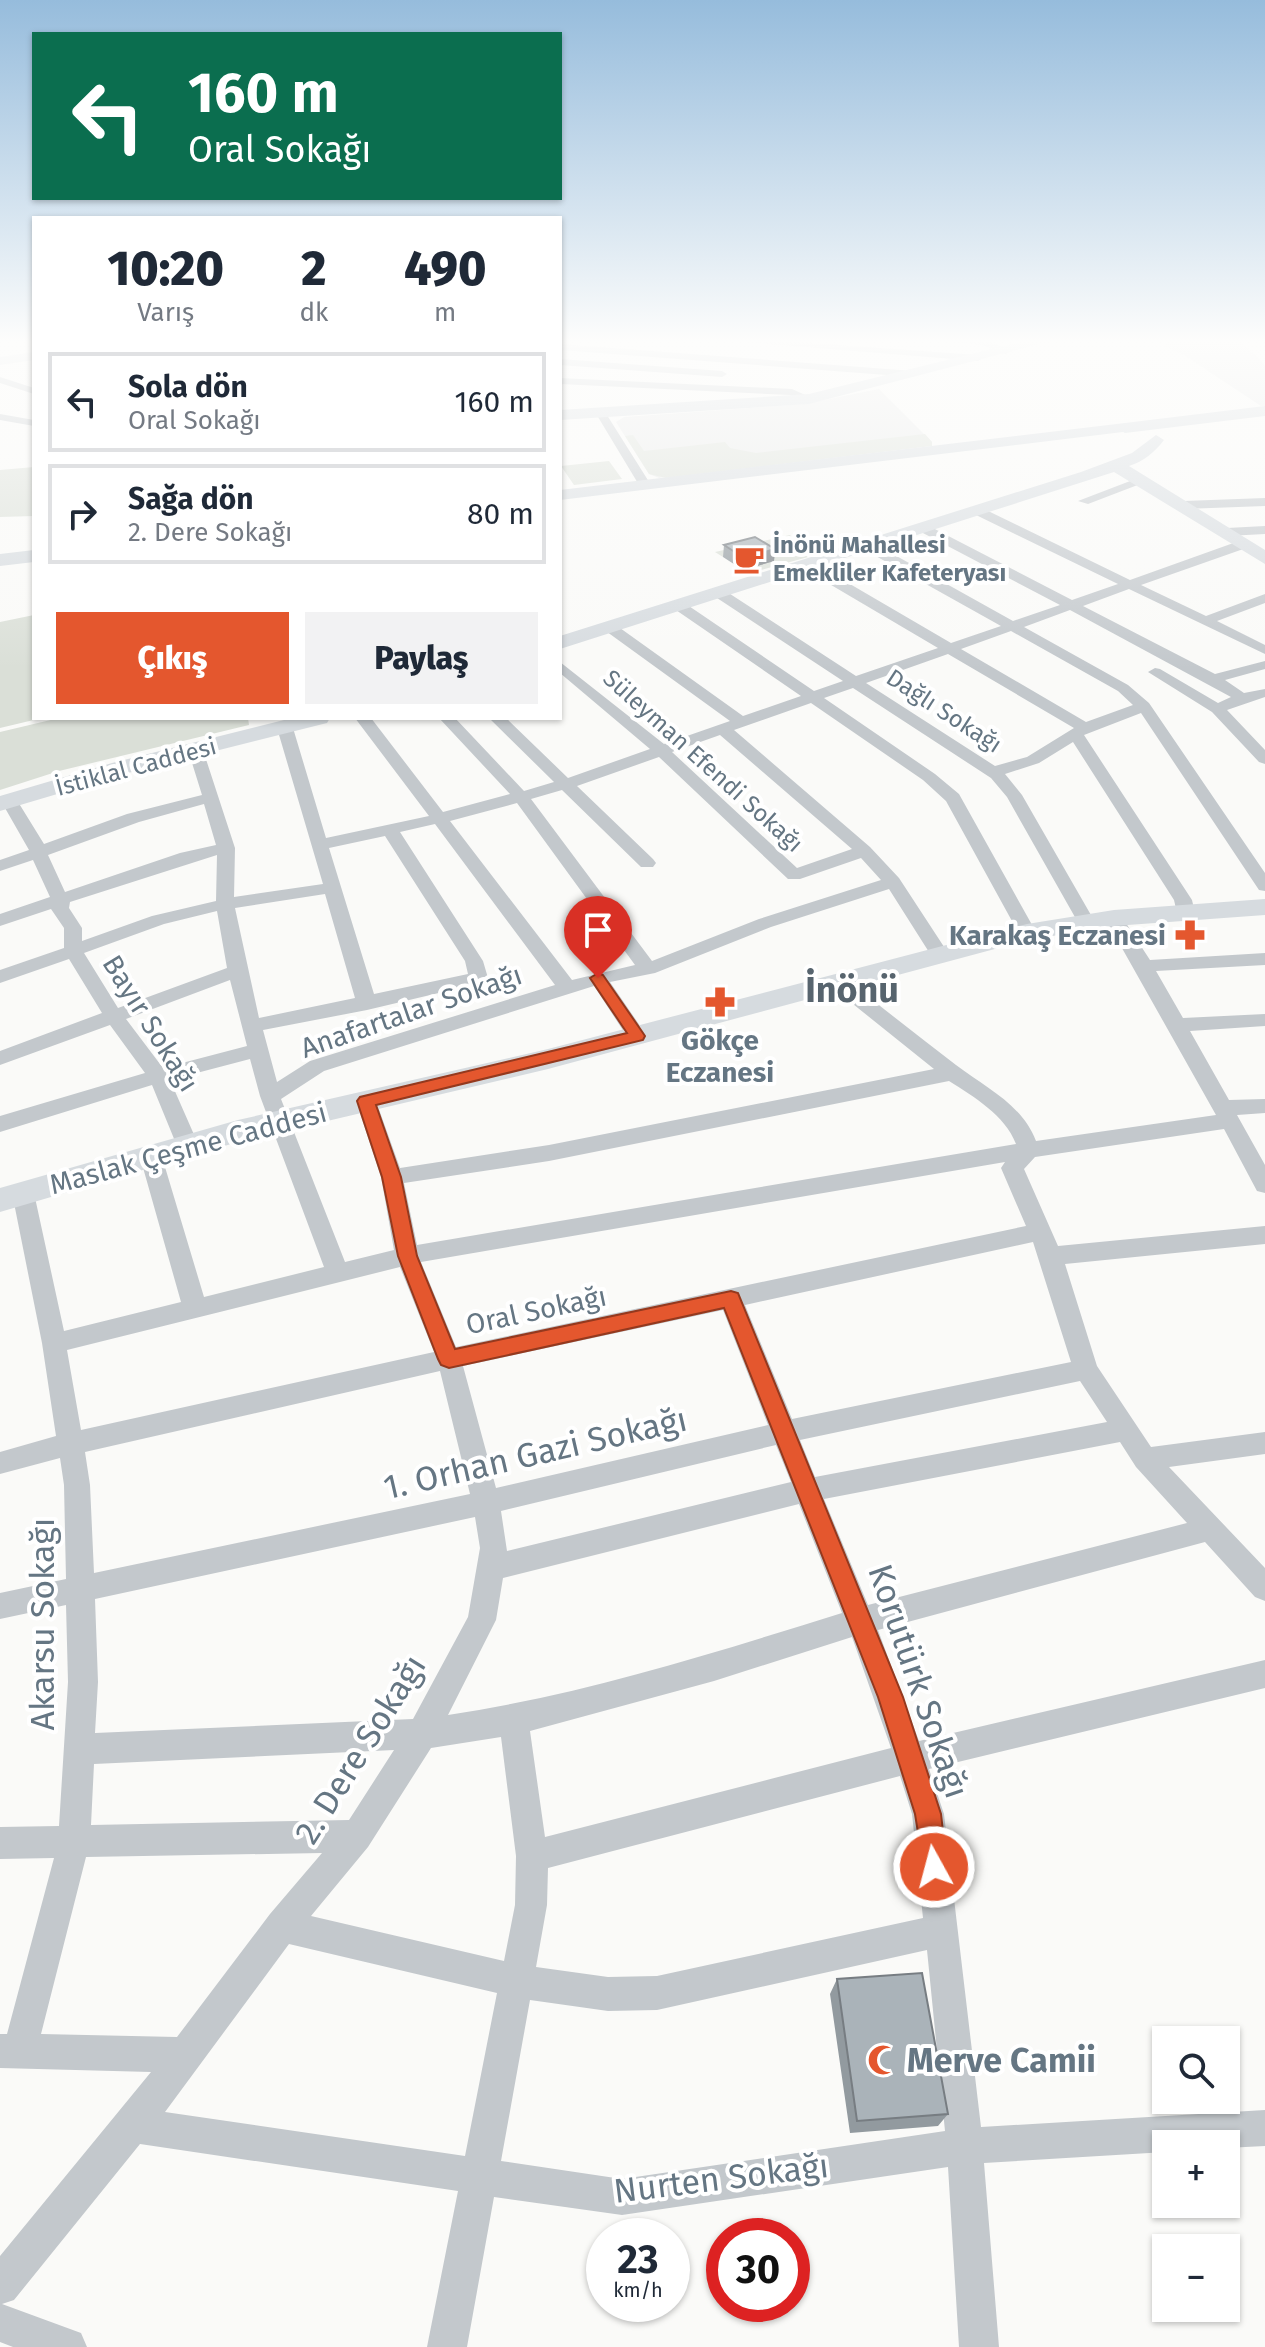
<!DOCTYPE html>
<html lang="tr">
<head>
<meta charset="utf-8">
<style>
	:root { --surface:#fff; --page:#f2f2f3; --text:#1f2937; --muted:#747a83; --line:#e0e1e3; --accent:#e4572e }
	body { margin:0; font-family:"Fira Sans",sans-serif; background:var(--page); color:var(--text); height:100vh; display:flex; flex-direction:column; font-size:30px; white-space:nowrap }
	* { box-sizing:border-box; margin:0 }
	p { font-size:26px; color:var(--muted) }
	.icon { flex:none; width:44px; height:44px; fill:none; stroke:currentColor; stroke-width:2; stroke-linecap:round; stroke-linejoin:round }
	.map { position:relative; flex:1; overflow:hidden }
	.details { position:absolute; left:32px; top:216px; width:530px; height:504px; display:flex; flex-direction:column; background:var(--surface); border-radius:0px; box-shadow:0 2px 6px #0004 }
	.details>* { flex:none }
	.banner { position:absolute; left:32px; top:32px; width:530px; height:168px; border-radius:0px; box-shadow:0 2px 6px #0004; background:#0b6e4f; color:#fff; overflow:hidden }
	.fabs { position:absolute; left:1152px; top:2026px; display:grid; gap:16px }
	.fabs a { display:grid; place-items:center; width:88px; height:88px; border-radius:0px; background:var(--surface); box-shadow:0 2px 6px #0004; font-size:40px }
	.speed { position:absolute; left:586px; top:2218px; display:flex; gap:16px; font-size:40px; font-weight:700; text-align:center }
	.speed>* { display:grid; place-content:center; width:104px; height:104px; border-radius:50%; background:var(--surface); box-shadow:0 2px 6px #0004; line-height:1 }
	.speed small { font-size:20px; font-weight:400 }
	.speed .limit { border:12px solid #d22; background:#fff; color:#111 }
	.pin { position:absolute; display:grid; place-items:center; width:68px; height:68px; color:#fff; margin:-82px -34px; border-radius:50% 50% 50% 0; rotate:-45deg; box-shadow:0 0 8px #0007 }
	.pin .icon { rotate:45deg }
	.me { position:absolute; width:88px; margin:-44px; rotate:353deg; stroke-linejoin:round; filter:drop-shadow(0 0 6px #0008) }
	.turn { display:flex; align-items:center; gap:28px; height:168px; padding:0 24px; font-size:36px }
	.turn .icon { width:104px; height:104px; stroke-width:2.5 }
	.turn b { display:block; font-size:56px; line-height:68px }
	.eta { display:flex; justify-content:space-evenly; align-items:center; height:136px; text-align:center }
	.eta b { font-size:48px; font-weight:800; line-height:56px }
	.action { display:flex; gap:16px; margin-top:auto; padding:16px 24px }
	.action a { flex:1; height:92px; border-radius:0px; background:var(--accent); color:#fff; font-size:32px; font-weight:800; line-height:92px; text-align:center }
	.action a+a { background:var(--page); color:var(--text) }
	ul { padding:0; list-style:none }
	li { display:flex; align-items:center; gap:24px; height:100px; margin:0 16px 12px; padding:0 8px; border:4px solid var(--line); border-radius:0px }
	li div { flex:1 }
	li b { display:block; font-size:30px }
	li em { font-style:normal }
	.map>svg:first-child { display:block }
	.built { fill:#e8e9e9 }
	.green { fill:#dadfd7 }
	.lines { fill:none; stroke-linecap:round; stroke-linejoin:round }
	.street { fill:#c3c8cc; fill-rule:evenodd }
	.secondary { fill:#d6dbdf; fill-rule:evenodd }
	.primary { fill:#d6dbdf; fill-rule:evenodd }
	.wall { fill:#929a9f }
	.shaded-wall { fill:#777d82 }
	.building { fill:#aab3b9; stroke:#777d82; stroke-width:2 }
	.route { fill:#e4572e; stroke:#94391e; stroke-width:2 }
	.labels { text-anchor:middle; stroke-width:8; stroke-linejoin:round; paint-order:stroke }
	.far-poi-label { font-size:24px; font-weight:bold; fill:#657683; stroke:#fff; text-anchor:start }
	.far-street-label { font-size:24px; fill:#657683; stroke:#fff }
	.poi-label { font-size:28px; font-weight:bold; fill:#657683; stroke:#fff; text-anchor:end }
	.street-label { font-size:28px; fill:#657683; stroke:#fff }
	.near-street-label { font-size:34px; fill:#657683; stroke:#fff }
	.near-poi-label { font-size:34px; font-weight:bold; fill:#657683; stroke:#fff; text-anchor:start }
	.district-label { font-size:36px; font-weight:bold; fill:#57646e; stroke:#fff }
</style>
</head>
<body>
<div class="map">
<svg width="1265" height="2347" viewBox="0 0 1265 2347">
	<rect width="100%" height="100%" fill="#fafaf8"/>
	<path class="built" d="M1161,340H1240L1265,365V406H1261L1184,355L1163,345L1169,343Z
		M879,389L932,442L659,478L649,474L616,422L624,417L804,404Z"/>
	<path class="green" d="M925,434L932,442V446L666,478L649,474L625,436L633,435L644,451L725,442L730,448L756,453Z
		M609,461L622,479L574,485L561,466Z
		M34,467V516L0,517V470Z
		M790,535L808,557L761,570L755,566L773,561L761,547L723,557L715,552Z
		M34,615V718H42L0,728V622Z
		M59,718H248L249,725L59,771L0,790V732Z"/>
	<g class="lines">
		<path class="street" d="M719,340H770L978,355L983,358L978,361Z
			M937,340H988L1011,351L1006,354L982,345Z
			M560,344L913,371L918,374L913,377L560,350Z
			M560,359L722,371L727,374L722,377L560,365Z
			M0,377L34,388V394L0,383Z
			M560,378L792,389L814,399L809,402L790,395L560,384Z
			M596,410L605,412L651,485L649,488L639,485L595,412Z
			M0,414L34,420V426L0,420Z
			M1138,478L1148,481L1088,504L1078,501Z
			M1265,498V506L1184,509L1178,505L1184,501Z
			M976,509H984L1130,580L1239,541H1249V547L1141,585L1206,616L1265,594V603L1217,621L1265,645V654L1129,589L1083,606L1215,674L1265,661V669L1225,680L1244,693L1265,689V697L1227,710L1265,750V764L1259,762L1212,712L1148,672L1155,668L1160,669L1218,703L1231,697L1070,610L1024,627L1128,685L1149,703L1265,873V891L1259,890L1141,713L1084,735L1192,900L1195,913L1192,917L1186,918L1177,913L1174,900L1073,742L1039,763L1005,774L1022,795L1095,922L1086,928L1080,926L1007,797L991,778L853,688L824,698L935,774L959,794L1036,932L1034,936H1020L1018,932L946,801L923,780L811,703L734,730L870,847L899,878L950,956L948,960H934L889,889L771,927L655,973L610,982L647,1036L644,1041H630L594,986L324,1071L281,1099L345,1262L394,1250L381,1177L356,1101L359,1096H373L376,1101L400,1168L549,1145L934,1069L833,988L830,984L833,980H847C883,1008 919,1037 956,1065C986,1088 1022,1104 1036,1141L1216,1115L1105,918L1108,914H1120L1150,960L1265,953V965L1156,971L1183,1018L1265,1014V1026L1190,1031L1229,1100L1265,1099V1113L1237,1115L1265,1165V1193L1257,1191L1224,1129L1035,1157L1024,1169L1058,1246L1265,1226V1244L1065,1264L1097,1366L1151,1447L1265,1432V1454L1169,1467L1265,1568V1601L1255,1597L1205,1542L878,1630L919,1741L1265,1660V1688L929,1769L944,1814L981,2127L1265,2110V2146L1226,2148V2144H1166V2152L984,2163L999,2347H959L948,2167L622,2215L494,2197L467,2347H427L458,2191L140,2144L14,2300L2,2304L81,2333L87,2347H13L0,2342V2256L151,2072L0,2068V2034H7L54,1858L0,1859V1827L59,1826L68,1682L66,1605L0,1619V1593L66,1579L64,1485L60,1458L0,1474V1452L56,1436L42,1343L12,1193L15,1187L23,1185L31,1187L34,1193L64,1331L181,1302L140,1157L143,1151H159L162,1157L204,1297L324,1267L260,1096L250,1059L170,1080L199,1146L196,1151H180L177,1146L152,1085L0,1132V1116L145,1073L110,1025L0,1065V1051L102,1013L69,959L0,983V970L64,948V928L51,909L0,926V914L50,897L33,860L0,871V860L29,850L1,801L9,796L15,797L44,844L127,814L202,795L188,750L196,745L202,747L235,848L234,897L323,884L277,728L280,725H290L293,728L326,838L429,816L355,718H371L443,812L510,794L439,718H455L524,791L554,782L489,718H506L568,778L650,749L560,673V662L664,744L730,721L603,629V623H613L743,716L801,696L673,608V602H683L814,691L843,681L714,596V590H724L856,676L938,648L804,569V563H814L951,643L1001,626L865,550V544H875L1013,621L1060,605L921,532V526H929L1072,600L1118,584L976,515ZM1011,631L1118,691L1133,705L1086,722L961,649ZM948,654L1074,728L1027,757L995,766L866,683ZM720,735L852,849L797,868L672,752ZM659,757L788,879H800L861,858L881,880L759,919L652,961L531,799L562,790L641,867H653L656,863L653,859L577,786ZM517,803L635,965L572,980L450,821ZM204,804L216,845L180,853L65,892L48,855L139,822ZM435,824L555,985L310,1061L277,1082L263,1030L367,1010L485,982L488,978L483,961L400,832ZM385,836L465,961L468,974L374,994L329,848ZM217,855L216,901L152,916L82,941V928L69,908L70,902ZM325,894L355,998L259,1018L235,908ZM217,911L227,968L118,1008L84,953L164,924ZM230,980L247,1046L163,1068L126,1019ZM949,1081C974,1097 1005,1115 1016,1144L417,1245L404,1183L549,1161ZM1005,1162L1001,1168L1026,1226L456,1347L421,1262ZM1033,1242L1071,1362L792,1419L745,1305ZM400,1267L434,1352L81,1430L67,1350ZM723,1310L768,1425L496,1488L463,1366ZM440,1371L470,1494L94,1573L90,1485L85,1452ZM1080,1381L1107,1422L815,1477L800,1440ZM1120,1442L1136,1467L1187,1523L868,1605L824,1499ZM776,1445L791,1482L507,1551L501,1511ZM799,1504L842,1613C713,1653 582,1695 448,1715L496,1620L503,1578ZM475,1517L480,1548L468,1617L413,1719L95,1733L98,1682L95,1599ZM852,1637L891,1748L545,1837L530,1731L714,1681ZM501,1737L516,1856L515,1905L504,1961L311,1916L368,1847L431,1748ZM394,1750L349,1820L91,1825L94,1764ZM900,1776L912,1814L923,1918L657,1976L608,1977L536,1967L547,1905L548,1868ZM322,1853L270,1914L177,2037L41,2034L86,1857ZM289,1944L497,1993L465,2156L165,2112ZM927,1950L945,2131L622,2179L501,2161L530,2000L608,2011L657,2010Z
			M1265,526V534L1227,536L1221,532L1227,528Z"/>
		<path class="secondary" d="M1028,340H1054L809,404L560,420V410L809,394Z
			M34,352V360L0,365V357Z
			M1125,423L1133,428L1131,431L560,500V490Z
			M1156,435L1164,440C1154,453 1144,461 1129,466L1265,550V564L1114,472L560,649V636L1081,472L1132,453Z
			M34,550V562L0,566V554Z
			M292,718H330L327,723L128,773L0,811V796L112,763Z
			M1265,899V915L1114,926L1028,940L548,1069L238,1142L0,1212V1188L238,1120L548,1049L1027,924L1114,910Z"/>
		<path class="primary" d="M1265,406V416L1125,433L1116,428L1125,423Z"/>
	</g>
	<path class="wall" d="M724,545L775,549L774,561L743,570L723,557Z
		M837,1979L948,2114L938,2126L850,2133L830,1994Z"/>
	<path class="shaded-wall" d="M775,549L774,561L743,570L744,558Z"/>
	<path class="building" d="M755,537L775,549L744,558L724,545Z
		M922,1973L948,2114L857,2121L837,1979Z"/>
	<linearGradient id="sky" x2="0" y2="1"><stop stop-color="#96bcdc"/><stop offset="0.51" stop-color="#fdfdfc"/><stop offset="1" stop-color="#fdfdfc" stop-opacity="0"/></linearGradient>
	<rect width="1265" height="669" fill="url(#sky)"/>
	<path class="route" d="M598,973L603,975L643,1033L645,1036L643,1040L376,1105L401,1177L417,1256L455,1349L731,1291L738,1293L903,1697L941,1814L947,1867L944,1876L934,1880L925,1876L915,1814L878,1697L724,1308L449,1368L441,1365L438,1359L398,1256L382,1177L357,1101L360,1097L627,1033L590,978Z"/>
	<defs>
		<g id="cafe-bare" transform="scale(2.4)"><path d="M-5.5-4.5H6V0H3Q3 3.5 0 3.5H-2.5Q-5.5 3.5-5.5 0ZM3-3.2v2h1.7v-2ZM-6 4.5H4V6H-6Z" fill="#e4572e" stroke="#fff" stroke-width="2.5" paint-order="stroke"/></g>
		<g id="pharmacy-bare" transform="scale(2.4)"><path d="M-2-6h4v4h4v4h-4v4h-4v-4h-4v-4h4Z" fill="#e4572e" stroke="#fff" stroke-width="2.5" paint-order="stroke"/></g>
		<g id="mosque-bare" transform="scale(2.4)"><path d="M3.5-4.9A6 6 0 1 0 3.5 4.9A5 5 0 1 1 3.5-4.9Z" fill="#e4572e" stroke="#fff" stroke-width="2.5" paint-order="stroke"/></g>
	</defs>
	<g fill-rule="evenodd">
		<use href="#cafe-bare" x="749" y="559"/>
		<use href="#pharmacy-bare" x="1190" y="935"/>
		<use href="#pharmacy-bare" x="720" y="1002"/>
		<use href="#mosque-bare" x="883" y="2060"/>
	</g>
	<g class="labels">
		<g class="far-poi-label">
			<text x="773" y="553">İnönü Mahallesi<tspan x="773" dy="28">Emekliler Kafeteryası</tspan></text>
		</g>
		<g class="far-street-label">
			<text transform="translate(944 711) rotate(33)" y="8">Dağlı Sokağı</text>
			<text transform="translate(703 761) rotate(42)" y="8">Süleyman Efendi Sokağı</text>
			<text transform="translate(136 767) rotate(-15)" y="8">İstiklal Caddesi</text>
		</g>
		<g class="poi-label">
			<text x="1166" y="945">Karakaş Eczanesi</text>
			<text x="720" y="1050" text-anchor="middle">Gökçe<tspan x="720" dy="32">Eczanesi</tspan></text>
		</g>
		<g class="street-label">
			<text transform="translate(411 1011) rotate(-19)" y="10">Anafartalar Sokağı</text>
			<text transform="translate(151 1023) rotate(58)" y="10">Bayır Sokağı</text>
			<text transform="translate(188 1148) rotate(-15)" y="10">Maslak Çeşme Caddesi</text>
			<text transform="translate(536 1310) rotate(-12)" y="10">Oral Sokağı</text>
		</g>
		<g class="near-street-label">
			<text transform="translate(535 1453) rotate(-13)" y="12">1. Orhan Gazi Sokağı</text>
			<text transform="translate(42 1624) rotate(-90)" y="12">Akarsu Sokağı</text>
			<text transform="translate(919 1681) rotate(71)" y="12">Korutürk Sokağı</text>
			<text transform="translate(360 1749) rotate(-58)" y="12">2. Dere Sokağı</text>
			<text transform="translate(721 2178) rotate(-7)" y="12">Nurten Sokağı</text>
		</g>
		<g class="near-poi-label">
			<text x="907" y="2072">Merve Camii</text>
		</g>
		<g class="district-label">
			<text x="852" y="1002">İnönü</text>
		</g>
	</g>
</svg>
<div class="fabs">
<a><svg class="icon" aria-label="search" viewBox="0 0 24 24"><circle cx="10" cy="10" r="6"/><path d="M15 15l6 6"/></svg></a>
<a>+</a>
<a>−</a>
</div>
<div class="speed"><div>23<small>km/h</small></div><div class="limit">30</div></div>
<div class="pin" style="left:598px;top:978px;background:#d93025"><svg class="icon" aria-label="arrive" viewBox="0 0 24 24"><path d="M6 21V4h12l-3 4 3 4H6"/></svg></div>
<svg class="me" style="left:934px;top:1867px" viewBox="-20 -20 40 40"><circle r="17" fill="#e4572e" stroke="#fff" stroke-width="3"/><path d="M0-11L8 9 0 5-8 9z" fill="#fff"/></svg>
<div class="banner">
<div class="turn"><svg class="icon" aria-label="left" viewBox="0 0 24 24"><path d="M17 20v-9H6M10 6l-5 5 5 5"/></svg><div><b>160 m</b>Oral Sokağı</div></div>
</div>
<section class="details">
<div class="eta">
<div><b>10:20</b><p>Varış</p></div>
<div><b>2</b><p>dk</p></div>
<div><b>490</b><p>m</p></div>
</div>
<ul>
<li><svg class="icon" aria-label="left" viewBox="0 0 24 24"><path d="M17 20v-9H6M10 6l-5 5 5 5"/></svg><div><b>Sola dön</b><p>Oral Sokağı</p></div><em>160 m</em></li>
<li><svg class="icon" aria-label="right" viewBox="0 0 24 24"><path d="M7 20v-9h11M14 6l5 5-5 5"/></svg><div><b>Sağa dön</b><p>2. Dere Sokağı</p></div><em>80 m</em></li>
</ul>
<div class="action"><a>Çıkış</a><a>Paylaş</a></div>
</section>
</div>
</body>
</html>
